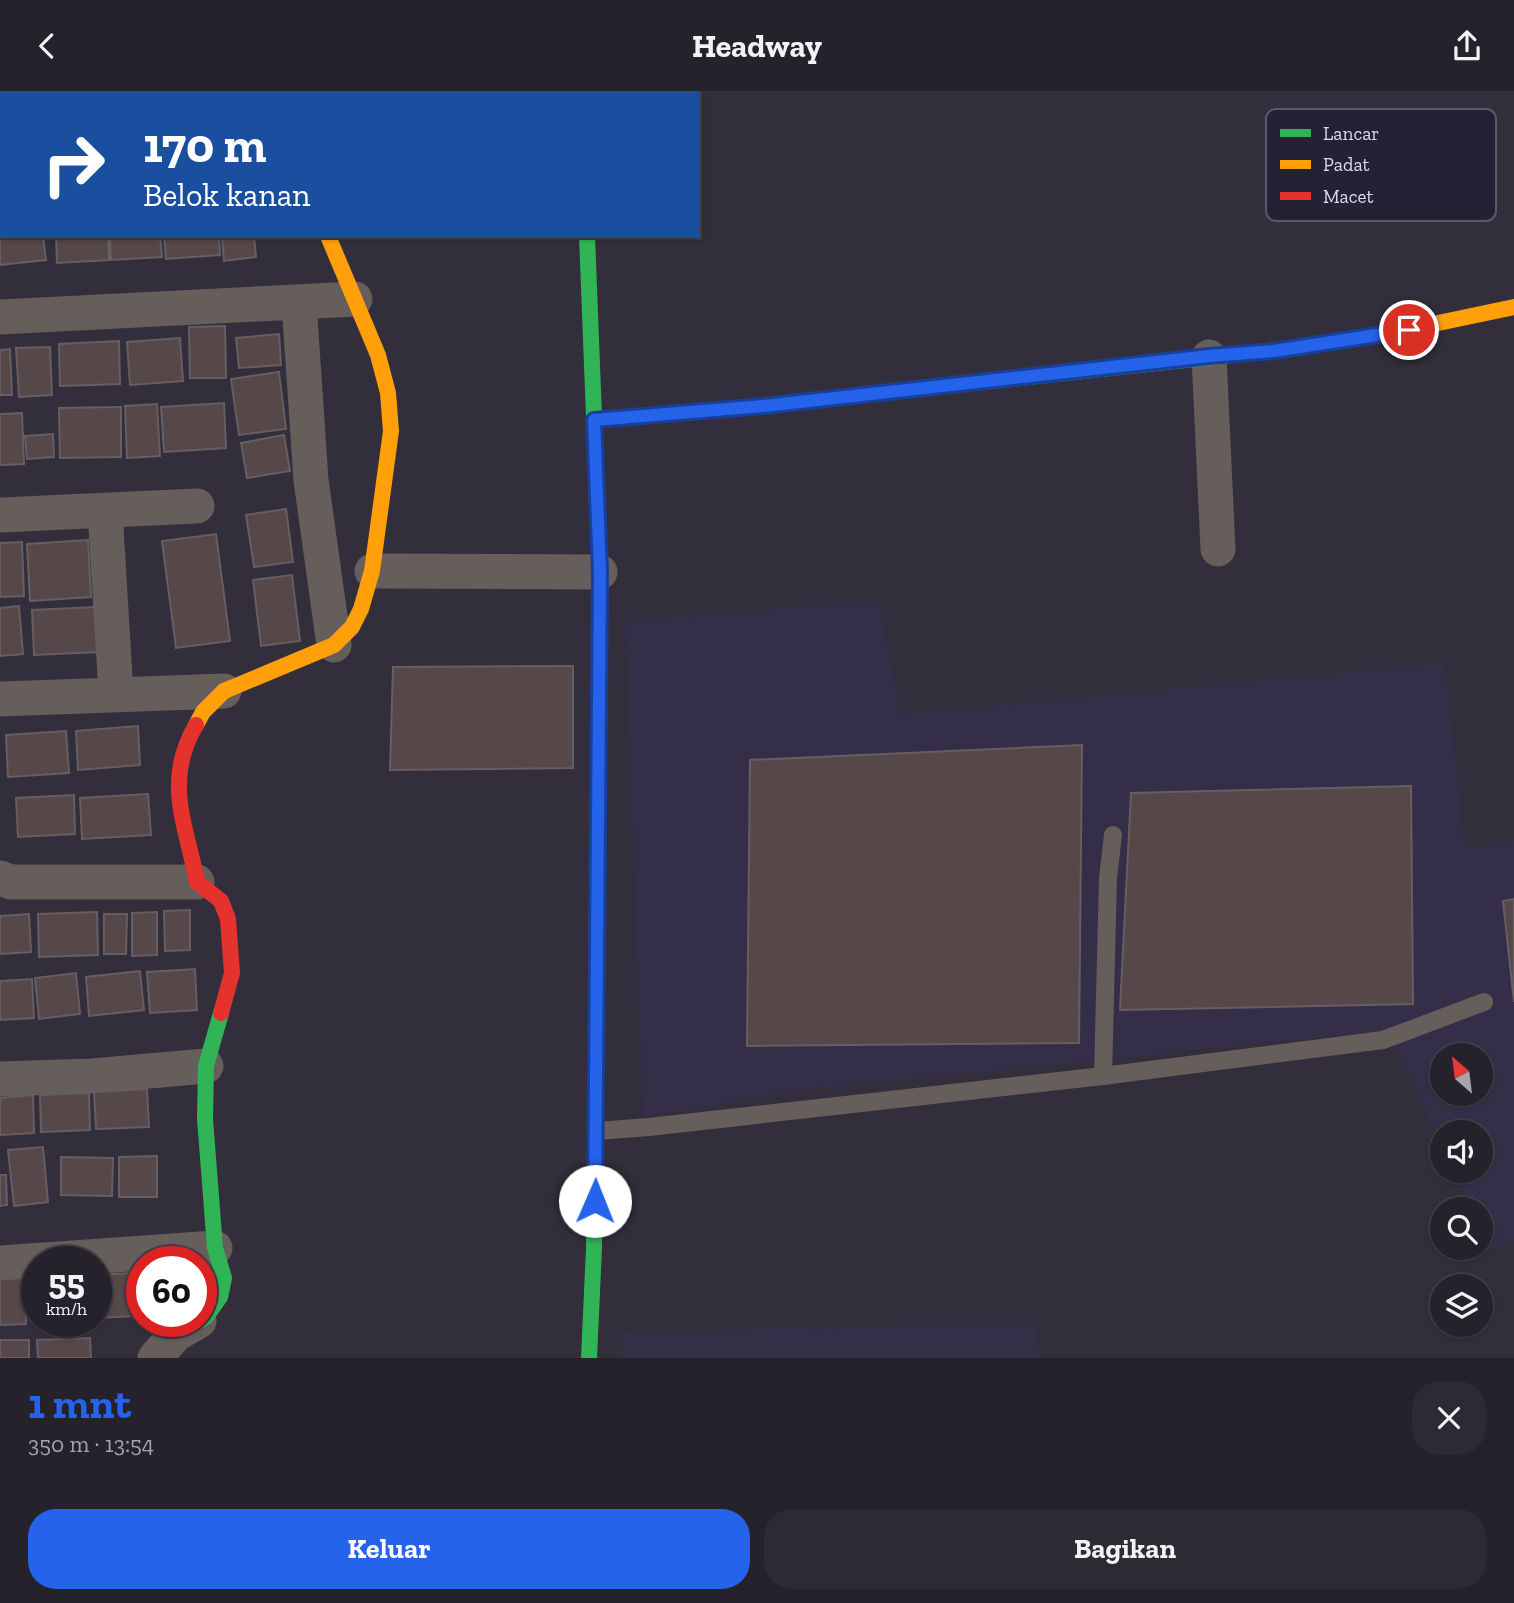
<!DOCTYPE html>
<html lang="id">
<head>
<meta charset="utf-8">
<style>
	:root { --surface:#26222c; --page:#2e2a34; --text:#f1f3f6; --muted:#a4a4a9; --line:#423f48; --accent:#2563eb }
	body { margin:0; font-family:"Zilla Slab",serif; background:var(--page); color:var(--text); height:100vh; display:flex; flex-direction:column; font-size:26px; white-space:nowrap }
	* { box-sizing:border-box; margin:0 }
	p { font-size:23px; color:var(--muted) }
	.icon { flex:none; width:38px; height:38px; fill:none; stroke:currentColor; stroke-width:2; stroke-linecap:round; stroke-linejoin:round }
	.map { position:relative; height:1267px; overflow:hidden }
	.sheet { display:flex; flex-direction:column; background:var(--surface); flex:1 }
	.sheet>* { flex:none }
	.hud { position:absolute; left:0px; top:0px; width:700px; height:147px; box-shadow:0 2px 5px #0004,0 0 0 2px var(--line); background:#1a4fa0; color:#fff; overflow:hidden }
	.needle { width:46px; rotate:332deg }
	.tools { position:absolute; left:1430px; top:952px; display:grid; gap:14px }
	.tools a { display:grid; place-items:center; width:63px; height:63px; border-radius:50%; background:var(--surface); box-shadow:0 2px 5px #0004,0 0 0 2px var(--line); font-size:35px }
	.speed { position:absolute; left:21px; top:1155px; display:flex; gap:14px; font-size:35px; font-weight:700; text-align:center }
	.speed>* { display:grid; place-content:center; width:91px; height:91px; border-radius:50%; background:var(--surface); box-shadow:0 2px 5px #0004,0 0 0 2px var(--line); line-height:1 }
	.speed small { font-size:18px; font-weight:400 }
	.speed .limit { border:10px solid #d22; background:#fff; color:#111 }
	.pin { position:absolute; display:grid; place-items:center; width:60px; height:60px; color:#fff; margin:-30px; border:4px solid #fff; border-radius:50%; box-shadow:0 2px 7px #0007 }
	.me { position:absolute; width:77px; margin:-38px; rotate:1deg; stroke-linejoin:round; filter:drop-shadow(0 0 5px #0008) }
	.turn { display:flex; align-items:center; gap:24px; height:147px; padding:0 28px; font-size:32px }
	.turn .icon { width:91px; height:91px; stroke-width:2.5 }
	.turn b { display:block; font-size:49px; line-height:60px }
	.round { display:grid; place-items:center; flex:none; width:74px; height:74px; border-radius:28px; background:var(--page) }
	.head { display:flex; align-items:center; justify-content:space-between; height:119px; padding:0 28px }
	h1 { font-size:42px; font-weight:800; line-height:52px; color:var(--accent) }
	.primary-button { display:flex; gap:14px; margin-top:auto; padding:14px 28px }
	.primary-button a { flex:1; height:80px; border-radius:28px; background:var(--accent); color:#fff; font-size:28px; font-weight:800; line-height:80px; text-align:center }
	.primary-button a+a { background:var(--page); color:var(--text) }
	header { display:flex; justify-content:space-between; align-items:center; height:91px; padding:0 28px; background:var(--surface); font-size:32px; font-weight:800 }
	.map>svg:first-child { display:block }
	.built { fill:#352e49; fill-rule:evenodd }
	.building { fill:#564749; stroke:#665e63; stroke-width:2 }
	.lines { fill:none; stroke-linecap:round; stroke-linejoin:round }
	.lane { stroke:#655e5a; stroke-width:18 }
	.street { stroke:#655e5a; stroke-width:35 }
	.fast { stroke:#30b455; stroke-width:16 }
	.slow { stroke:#ff9f0a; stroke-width:16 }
	.jam { stroke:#e5322d; stroke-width:16 }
	.route-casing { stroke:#184099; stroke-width:18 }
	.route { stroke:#2563eb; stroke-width:12 }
	.key { fill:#262035; stroke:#5d586b; stroke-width:2 }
	.key-label { font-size:19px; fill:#dddae9 }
</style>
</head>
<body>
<header><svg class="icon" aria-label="back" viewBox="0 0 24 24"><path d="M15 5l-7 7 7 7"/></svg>Headway<svg class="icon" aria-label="share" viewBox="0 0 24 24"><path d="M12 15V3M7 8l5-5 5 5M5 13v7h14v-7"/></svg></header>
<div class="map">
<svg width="1514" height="1267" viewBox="0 0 1514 1267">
	<rect width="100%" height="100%" fill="#322e3b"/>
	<path class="built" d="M879,510L900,624L1445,573L1465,759L1514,750V1149L1490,1158L1481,1137L1480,1118H1472L1454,1080H1480V1041H1442V1054L1388,939L822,996L643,1026L625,531ZM1442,964H1480V1003H1442Z
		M1036,1234L1039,1267H621L624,1241Z"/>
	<path class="building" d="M0,66H2V108H0Z
		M0,128H2V145H43L46,169L0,174Z
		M56,145H108L109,169L57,172Z
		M110,145H160L162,166L111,169Z
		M164,145H219L220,164L166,168Z
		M222,145H254L256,166L224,170Z
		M225,235L226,287H190L189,236Z
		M279,243L281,274L239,277L236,247Z
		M180,247L183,290L130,294L127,251Z
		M119,250L120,293L60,295L59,253Z
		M50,256L52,304L19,306L16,257Z
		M10,258L12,304H0V259Z
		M279,281L286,338L239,344L231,288Z
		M224,312L226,357L164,361L161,316Z
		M157,313L160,365L127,367L125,315Z
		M121,316V366L60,367L59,317Z
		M22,322L24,373L0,374V323Z
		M53,343L54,366L27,368L25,345Z
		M284,344L290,380L247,387L241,352Z
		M286,418L293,471L254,476L246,424Z
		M216,443L230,550L176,557L162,450Z
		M88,449L91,506L30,510L27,453Z
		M22,451L24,505L0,506V452Z
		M292,484L300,550L261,555L253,489Z
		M19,515L23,563L0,565V517Z
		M96,516L99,561L34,564L32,519Z
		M573,575V677L390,679L393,576Z
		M138,635L140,674L78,679L76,640Z
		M66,640L69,682L8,686L6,644Z
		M1082,654L1079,952L747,955L750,669Z
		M1411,695L1413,913L1120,919L1131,702Z
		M148,703L151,744L82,748L80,707Z
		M74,704L75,743L18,746L16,707Z
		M1514,808V911L1503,810Z
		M190,819V859L165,860L164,820Z
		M97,821L98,864L39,866L38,823Z
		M157,821V864L132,865V822Z
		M29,823L31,861L0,863V825Z
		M104,823H127L126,863H104Z
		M195,878L197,919L150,922L147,881Z
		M140,880L144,919L89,925L86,886Z
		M76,882L80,923L39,928L35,887Z
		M32,888L34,927L0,929V890Z
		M147,998L149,1036L96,1038L94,1001Z
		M89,1002L90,1039L41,1041L40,1004Z
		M33,1004L34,1042L0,1044V1007Z
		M43,1056L48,1111L14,1115L8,1059Z
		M157,1065V1106H119V1066Z
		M61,1066L113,1067L112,1105L61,1104Z
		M0,1084H6L7,1114L0,1115Z
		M132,1182L135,1225L96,1227V1184Z
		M0,1186H25L26,1233L0,1234Z
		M30,1186H37V1230H32Z
		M90,1247L91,1267H38L37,1249Z
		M0,1249H29V1267H0Z"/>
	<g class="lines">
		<path class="lane" d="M1103,985L1108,787L1113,744
			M596,1040L649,1036L1103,985L1383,949L1484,911"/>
		<path class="street" d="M265,0L266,2
			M0,27H2
			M299,212L311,389L334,554
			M0,226L355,208
			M1209,266L1218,458
			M105,420L116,602
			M0,424L197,415
			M372,480L600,481
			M0,608L224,600
			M0,787L11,791H197
			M0,988L92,985L206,975
			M0,1172L215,1157
			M155,1267L176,1243L199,1230"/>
		<path class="fast" d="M587,145L600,481L599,569
			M974,292L1286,258L1400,240
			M201,1229L206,1226L220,1206L224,1187L215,1157L205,1028L206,975L221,922
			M589,1267L594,1157L596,971"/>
		<path class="slow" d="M581,0V2
			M1400,240L1514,216
			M196,634L203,621L224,600L334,554L352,536L361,518L372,480L391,340L388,302L378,264L328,145
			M596,971L599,569"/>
		<path class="jam" d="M594,329L764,315L974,292
			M196,634C163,690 186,733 197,791L221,810L228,828L232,882L221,922"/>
	</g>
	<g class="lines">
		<g class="route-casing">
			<path id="route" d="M595,1110L600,481L594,329L764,315L1209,265L1274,260L1409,239"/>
		</g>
		<use href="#route" class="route"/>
	</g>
	<rect x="1266" y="18" width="230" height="112" rx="10" class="key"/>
	<rect x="1280" y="38" width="31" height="8" fill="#30b455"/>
	<rect x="1280" y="69" width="31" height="9" fill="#ff9f0a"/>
	<rect x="1280" y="101" width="31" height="8" fill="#e5322d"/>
	<g class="key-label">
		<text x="1323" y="49">Lancar</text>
		<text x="1323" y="80">Padat</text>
		<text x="1323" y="112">Macet</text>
	</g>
</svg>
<div class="tools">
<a><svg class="needle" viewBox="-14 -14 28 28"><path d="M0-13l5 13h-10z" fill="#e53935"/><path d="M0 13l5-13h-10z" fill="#a4a4a9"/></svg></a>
<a><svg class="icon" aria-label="sound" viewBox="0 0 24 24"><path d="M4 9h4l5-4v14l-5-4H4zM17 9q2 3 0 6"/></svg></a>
<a><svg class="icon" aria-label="search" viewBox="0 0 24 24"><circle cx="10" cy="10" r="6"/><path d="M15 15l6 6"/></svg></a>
<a><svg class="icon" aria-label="layers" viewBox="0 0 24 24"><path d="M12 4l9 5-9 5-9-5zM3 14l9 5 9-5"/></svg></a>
</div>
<div class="speed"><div>55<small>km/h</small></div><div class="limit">60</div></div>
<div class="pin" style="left:1409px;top:239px;background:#d93025"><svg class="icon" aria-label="arrive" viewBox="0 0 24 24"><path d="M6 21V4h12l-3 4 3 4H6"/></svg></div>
<svg class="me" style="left:595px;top:1110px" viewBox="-20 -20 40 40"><circle r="19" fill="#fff"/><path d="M0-13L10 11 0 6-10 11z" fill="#2563eb"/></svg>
<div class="hud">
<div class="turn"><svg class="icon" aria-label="right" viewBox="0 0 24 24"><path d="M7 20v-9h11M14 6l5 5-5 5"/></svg><div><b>170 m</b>Belok kanan</div></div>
</div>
</div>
<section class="sheet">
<div class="head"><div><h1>1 mnt</h1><p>350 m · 13:54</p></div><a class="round"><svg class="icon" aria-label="close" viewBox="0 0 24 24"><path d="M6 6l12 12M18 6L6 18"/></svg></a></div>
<div class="primary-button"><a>Keluar</a><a>Bagikan</a></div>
</section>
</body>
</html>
